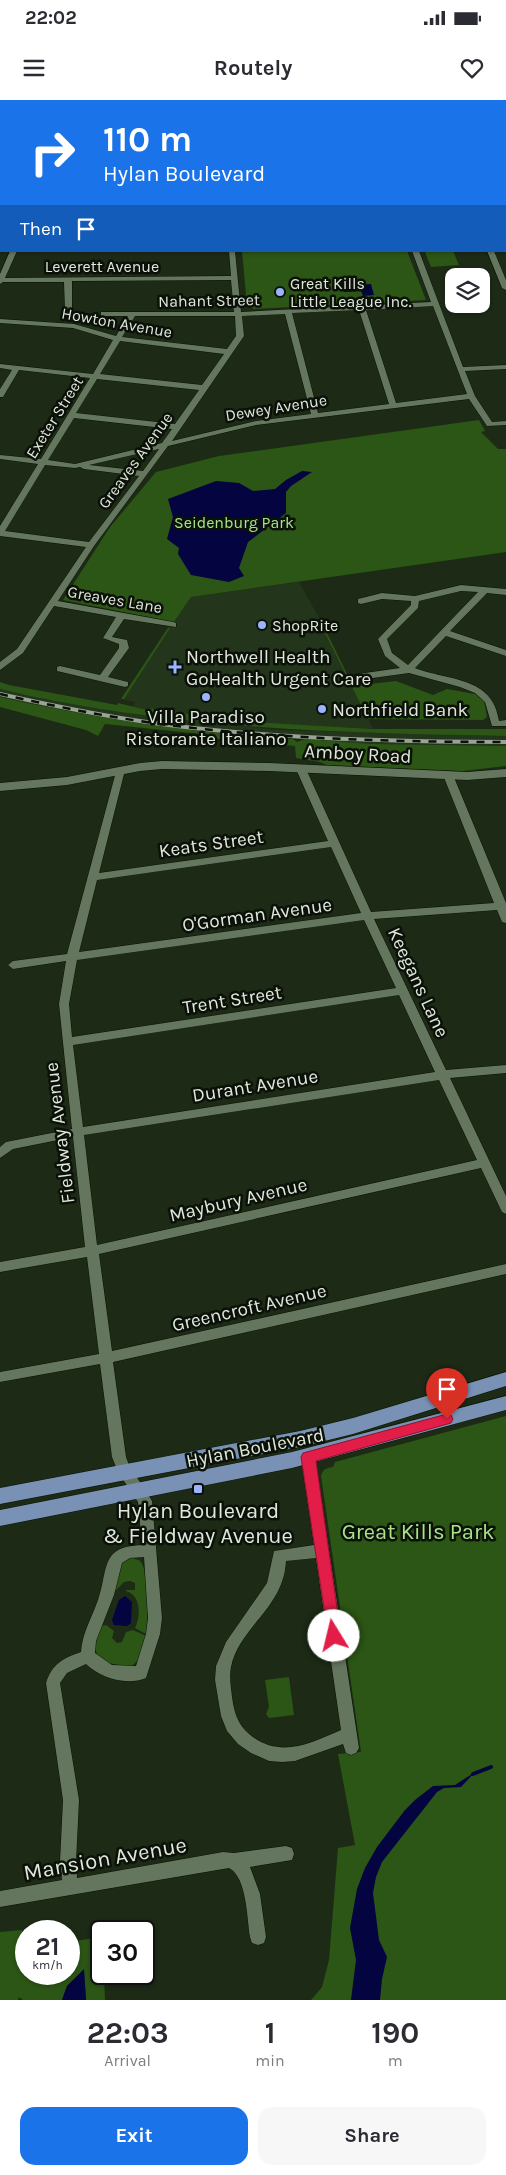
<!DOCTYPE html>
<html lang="en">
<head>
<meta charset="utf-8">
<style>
	:root { --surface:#fff; --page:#f7f7f7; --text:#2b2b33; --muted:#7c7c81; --accent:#1a73e8 }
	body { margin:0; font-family:Karla,sans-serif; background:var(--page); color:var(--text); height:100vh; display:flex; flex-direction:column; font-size:19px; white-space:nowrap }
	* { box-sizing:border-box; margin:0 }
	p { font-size:16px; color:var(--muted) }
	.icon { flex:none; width:28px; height:28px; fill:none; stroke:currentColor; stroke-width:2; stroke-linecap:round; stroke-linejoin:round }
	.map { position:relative; height:1900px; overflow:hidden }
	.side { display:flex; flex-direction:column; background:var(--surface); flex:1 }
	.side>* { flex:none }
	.top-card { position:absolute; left:0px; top:0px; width:506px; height:152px; box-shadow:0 1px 4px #0004; background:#1a73e8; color:#fff; overflow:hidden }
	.fabs { position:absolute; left:445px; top:168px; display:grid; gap:10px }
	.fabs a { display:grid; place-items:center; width:45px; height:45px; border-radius:10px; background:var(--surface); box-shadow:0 1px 4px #0004; font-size:25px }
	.speed { position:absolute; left:15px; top:1820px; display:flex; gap:10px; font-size:25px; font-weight:700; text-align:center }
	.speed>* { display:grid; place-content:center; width:65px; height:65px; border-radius:50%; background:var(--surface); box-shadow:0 1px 4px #0004; line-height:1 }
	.speed small { font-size:12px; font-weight:400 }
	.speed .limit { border:2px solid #111; border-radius:8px; background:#fff; color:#111 }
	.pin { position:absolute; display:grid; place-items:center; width:42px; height:42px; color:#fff; margin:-51px -21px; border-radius:50% 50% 50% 0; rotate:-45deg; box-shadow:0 0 5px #0007 }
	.pin .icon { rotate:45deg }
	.me { position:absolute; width:55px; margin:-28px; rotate:351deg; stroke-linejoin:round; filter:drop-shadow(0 0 4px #0008) }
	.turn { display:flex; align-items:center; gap:18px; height:105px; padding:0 20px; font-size:22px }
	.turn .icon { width:65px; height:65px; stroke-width:2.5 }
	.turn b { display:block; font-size:35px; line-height:42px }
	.then { display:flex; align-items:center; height:48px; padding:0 20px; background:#0003; gap:10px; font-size:19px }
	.eta { display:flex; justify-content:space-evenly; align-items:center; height:85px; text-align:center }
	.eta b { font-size:30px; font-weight:700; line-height:35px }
	.cta { display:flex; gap:10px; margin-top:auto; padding:10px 20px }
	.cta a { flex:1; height:58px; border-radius:15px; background:var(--accent); color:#fff; font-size:20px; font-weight:700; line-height:58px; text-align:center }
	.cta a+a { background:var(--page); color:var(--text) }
	.status { display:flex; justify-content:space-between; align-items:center; height:35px; padding:0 25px; background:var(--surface); direction:ltr }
	.status svg { height:14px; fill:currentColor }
	header { display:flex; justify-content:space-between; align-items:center; height:65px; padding:0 20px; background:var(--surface); font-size:22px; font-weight:700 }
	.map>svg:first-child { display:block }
	.built { fill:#23351b }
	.green { fill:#2c5615 }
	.water { fill:#030440 }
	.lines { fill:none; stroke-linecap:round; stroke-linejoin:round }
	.stream { stroke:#030440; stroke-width:4 }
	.street-casing { stroke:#061302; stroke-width:1 }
	.secondary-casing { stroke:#061302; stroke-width:1 }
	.primary-casing { stroke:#061302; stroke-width:1 }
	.street { fill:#65765e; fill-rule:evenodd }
	.secondary { fill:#65765e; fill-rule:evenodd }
	.primary { fill:#7991b5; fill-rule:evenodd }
	.rail-casing { stroke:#99a494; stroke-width:4 }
	.rail { stroke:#0b1108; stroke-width:2.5; stroke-dasharray:8; stroke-linecap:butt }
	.route { fill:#e11d48; stroke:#92132f }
	.poi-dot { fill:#99b5fd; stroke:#0b1108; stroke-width:2 }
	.labels { text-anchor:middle; stroke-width:5; stroke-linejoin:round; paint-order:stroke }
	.far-street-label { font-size:16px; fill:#dfe8db; stroke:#0b1108 }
	.far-poi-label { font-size:16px; fill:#dfe8db; stroke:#0b1108; text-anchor:start }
	.far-park-label { font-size:16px; fill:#a5e588; stroke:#0b1108 }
	.poi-label { font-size:19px; fill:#dfe8db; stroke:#0b1108; text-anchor:start }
	.street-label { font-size:19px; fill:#dfe8db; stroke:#0b1108 }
	.near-poi-label { font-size:22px; fill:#dfe8db; stroke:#0b1108 }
	.near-park-label { font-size:22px; fill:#a5e588; stroke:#0b1108 }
	.near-street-label { font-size:22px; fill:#dfe8db; stroke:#0b1108 }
</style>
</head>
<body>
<div class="status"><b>22:02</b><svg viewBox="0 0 49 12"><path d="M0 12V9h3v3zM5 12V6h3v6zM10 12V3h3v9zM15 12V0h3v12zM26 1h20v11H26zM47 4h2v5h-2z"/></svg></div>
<header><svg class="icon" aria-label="menu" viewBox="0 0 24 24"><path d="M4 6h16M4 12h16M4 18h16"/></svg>Routely<svg class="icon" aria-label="heart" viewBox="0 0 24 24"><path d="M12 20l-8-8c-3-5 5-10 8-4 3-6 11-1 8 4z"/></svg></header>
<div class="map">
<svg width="506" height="1900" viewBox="0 0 506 1900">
	<rect width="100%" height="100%" fill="#1c2a16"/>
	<path class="built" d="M299,482L322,523L373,629L238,621L210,622L208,619L133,608L135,602L121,599L172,521H175L191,497Z
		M0,589L95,608L167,619L280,630L506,636V646L373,644L266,637L184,629L113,620L39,606L0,597Z"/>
	<path class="green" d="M242,151H407L426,200L254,209L247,206Z
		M453,151L459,165L431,167L425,152Z
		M479,320L485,331L481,332L498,349H506V452L191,497L174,522L63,500L110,427L156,372L219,356Z
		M320,523H322L353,586L396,581L433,595L447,589L475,594L484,601L487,617L483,620L368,619Z
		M168,528H170L124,599H121Z
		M0,582L9,585L117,605L118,603L147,610L148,608L207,617L210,622L238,621L373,629H506V636C336,633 166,629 0,589Z
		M0,597C97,619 194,633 293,639L297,642L305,639L373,644L506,646V666L463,671L327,665L320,662L296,658L295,646L248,642L247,639H212L211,635L105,624L98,636L86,630L0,607Z
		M506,1316V1900H311L322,1887L329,1860L338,1748L355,1745L338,1654L361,1652L321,1376C323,1369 326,1368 333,1367L335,1362Z
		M131,1458L139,1460C150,1469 148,1519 146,1534L135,1528C141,1516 141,1495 126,1491V1490H135V1483L130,1481L124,1482L113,1493L121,1464Z
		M106,1525L114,1531L112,1538L117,1543L122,1542L126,1532L133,1530L146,1536L138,1560L132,1566C118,1566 95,1564 95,1545C95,1539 99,1531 101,1526Z
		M289,1577L294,1615L269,1618L266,1614L269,1607L265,1580Z
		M22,1830L24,1848H26V1874H69V1842L101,1837V1874H104L105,1900H86L84,1870L67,1886L62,1900H23L19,1897L18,1900H0V1832Z"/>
	<path class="water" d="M352,180L354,185L371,184L374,195L363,196L361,191L344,192L340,181Z
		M302,371L312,372L291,386L286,392V413L248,442L239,468L244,476L229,482L191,475L178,454L179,448L167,439L173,417L168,399L216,381L239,383L253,391L275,389L286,380Z
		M125,1496L132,1502L131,1523L127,1526L114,1525L112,1520L119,1500Z
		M475,1672L461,1687L444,1688L437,1692L382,1762L376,1777L373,1793L379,1840L387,1857L382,1879L380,1900H351L356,1860L350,1828L357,1789L365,1768L377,1747L405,1710L415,1700L433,1686L455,1685Z
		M84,1869L86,1900H62L67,1886Z"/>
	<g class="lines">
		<path class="stream" d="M473,1674L491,1667"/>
		<g class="street-casing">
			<path id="street" d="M48,0H66L67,1H49Z
				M355,0H361V1H355Z
				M470,0H476L477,1H471Z
				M0,20H1V25H0Z
				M505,46H506V52H505Z
				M0,48H1V52H0Z
				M0,78H1V83H0Z
				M0,110H1V114H0Z
				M505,111H506V115H505Z
				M505,142H506V146H505Z
				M0,143H1V147H0Z
				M10,151H17L5,178L231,176L229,151H235L241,212L431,202L412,151H419L463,267L506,265V269L465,271L475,296L492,322L506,321V325L487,326L469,299L256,325L168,346L94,446L58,501L173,522L176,523V527L124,519L112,537L127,540L129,548L108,577L128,582V586L125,587L57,571V567L60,566L100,575L119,548V544L103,538L116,517L54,506L23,553L0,570V562L17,549L86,447L0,436V426L38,364L0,359V355L41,359L90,278L19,270L3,297H0V289L12,270L0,268V264L93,274L113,240L73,228L0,223V219L74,224L116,236L128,216H101V212H234L231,180L72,181V208L65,210L64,182H3L0,184V174ZM433,206L467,294L396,303L366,210ZM359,210L389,304L318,313L292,213ZM285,214L311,314L256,321L172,341L244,236L242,216ZM135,216H235L236,236L227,249L122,237ZM120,241L224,254L202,285L100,274ZM97,279L199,290L175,324L76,313ZM74,318L172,329L162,343L75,364L48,360ZM159,349L143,371L89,365ZM45,365L75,368L80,367L84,369L139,376L89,442L5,431Z
				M487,151H494L506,180V190L502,188Z
				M461,485L506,489V495L487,493L450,531L506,550V556L446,536L415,568C448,581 493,576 499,621L506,620V626H492L485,602L475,593L460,587L409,573L358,580L353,577L358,574L400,568L385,556L378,539L411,505V501L382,499L361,504L358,503V499L382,493L415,496ZM461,491L478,492L408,565L392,553L387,539L418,508L419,501Z
				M301,666L306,669L371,812L494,803L443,675L448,672L453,675L506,803V823L502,822L497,810L374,819L446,970L506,965V973L450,978L506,1096V1114L502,1112L481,1068L99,1154L112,1251L506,1164V1174L113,1262L126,1357L129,1365L152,1401L162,1518L160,1534L146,1578C126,1586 101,1578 86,1564L67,1573L60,1583L79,1700L76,1762L77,1778L223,1752L234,1753L286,1746L292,1748L294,1754L292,1760L250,1767L260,1794L266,1837L264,1843L258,1845L252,1843L250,1837C247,1819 247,1777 229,1768L0,1807V1791L62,1780L60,1762L63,1700L46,1583C52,1564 63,1558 81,1552C82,1531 95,1513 100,1493C104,1481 104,1462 114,1453C122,1446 131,1446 142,1445L138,1402L118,1372L112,1357L100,1264L0,1282V1272L99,1254L87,1157L0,1172V1162L85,1147L73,1037L13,1049L0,1058V1047L6,1042L72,1029L59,904L66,861L13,869L8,865L13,861L67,854L117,668H123L125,670L99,773L328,741L296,669ZM331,747L361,813L79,852L97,780ZM364,820L396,888L72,937L69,904L77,860ZM399,895L435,972L83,1027L73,945ZM439,980L477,1060L97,1145L84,1035ZM144,1457L148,1518L146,1534L136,1566L112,1565L95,1553L96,1541L114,1495L122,1463L130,1458Z
				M308,1351L313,1353L315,1357L359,1648L356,1653L351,1655L346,1653L343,1644L295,1661L282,1662L269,1661L251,1653L238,1644L227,1631L221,1616L215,1580L216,1566L226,1542L267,1483L274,1451L314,1445L301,1357L303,1353ZM316,1458L341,1630C309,1644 279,1659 249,1634C237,1624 234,1611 232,1597C231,1587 229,1577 231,1567C239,1527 284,1508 286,1461Z"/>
		</g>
		<g class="secondary-casing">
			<path id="secondary" d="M162,661L269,663L467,672L506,669V677L467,680L269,671L162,669L140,671L67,685L0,691V683L67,677L140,663Z"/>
		</g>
		<g class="primary-casing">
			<path id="primary" d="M506,1272V1286L353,1334L300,1347L0,1404V1388L300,1331L353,1318Z
				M506,1296V1310L292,1368L0,1426V1410L292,1352Z"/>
		</g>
		<use href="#street" class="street"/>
		<use href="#secondary" class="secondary"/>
		<use href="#primary" class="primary"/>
		<g class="rail-casing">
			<path id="rail" d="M0,594C58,607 117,619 176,626C285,639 396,642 506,642"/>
		</g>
		<use href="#rail" class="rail"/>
	</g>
	<path class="route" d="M447,1314L451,1315L453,1319L451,1323L316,1361L341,1536L339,1541L334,1543L329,1541L301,1357L303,1353Z"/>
	<g class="poi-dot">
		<circle cx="280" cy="192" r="5"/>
		<circle cx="262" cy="525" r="5"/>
		<path d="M172.5 559.5h5v5h5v5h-5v5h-5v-5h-5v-5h5z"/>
		<circle cx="206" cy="597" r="5"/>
		<circle cx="322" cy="609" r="5"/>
		<rect x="193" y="1384" width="10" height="10" rx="2.5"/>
	</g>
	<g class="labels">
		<g class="far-street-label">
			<text x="102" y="172">Leverett Avenue</text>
			<text transform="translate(209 200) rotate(-1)" y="6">Nahant Street</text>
			<text transform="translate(117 222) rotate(10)" y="6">Howton Avenue</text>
			<text transform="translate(276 307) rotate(-9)" y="6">Dewey Avenue</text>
			<text transform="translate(54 317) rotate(-58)" y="6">Exeter Street</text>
			<text transform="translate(135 360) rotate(-54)" y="6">Greaves Avenue</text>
			<text transform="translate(115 499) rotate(10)" y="6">Greaves Lane</text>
		</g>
		<g class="far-poi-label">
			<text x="290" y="189">Great Kills<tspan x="290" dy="18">Little League Inc.</tspan></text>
			<text x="272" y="531">ShopRite</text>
		</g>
		<g class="far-park-label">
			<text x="234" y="428">Seidenburg Park</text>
		</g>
		<g class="poi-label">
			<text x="186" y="563">Northwell Health<tspan x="186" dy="22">GoHealth Urgent Care</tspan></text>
			<text x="332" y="616">Northfield Bank</text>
			<text x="206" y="623" text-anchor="middle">Villa Paradiso<tspan x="206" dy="22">Ristorante Italiano</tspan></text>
		</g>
		<g class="street-label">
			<text transform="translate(358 653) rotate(3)" y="7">Amboy Road</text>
			<text transform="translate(211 743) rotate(-8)" y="7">Keats Street</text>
			<text transform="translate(257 814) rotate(-8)" y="7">O'Gorman Avenue</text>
			<text transform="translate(419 882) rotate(65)" y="7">Keegans Lane</text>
			<text transform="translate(232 899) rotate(-9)" y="7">Trent Street</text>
			<text transform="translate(255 985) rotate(-9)" y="7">Durant Avenue</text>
			<text transform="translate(59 1033) rotate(-97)" y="7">Fieldway Avenue</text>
			<text transform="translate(238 1099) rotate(-13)" y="7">Maybury Avenue</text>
			<text transform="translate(249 1207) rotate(-13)" y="7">Greencroft Avenue</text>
			<text transform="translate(255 1347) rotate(-11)" y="7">Hylan Boulevard</text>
		</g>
		<g class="near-poi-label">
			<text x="198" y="1418">Hylan Boulevard<tspan x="198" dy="25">&amp; Fieldway Avenue</tspan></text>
		</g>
		<g class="near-park-label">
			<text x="418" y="1439">Great Kills Park</text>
		</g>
		<g class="near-street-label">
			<text transform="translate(105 1758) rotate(-10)" y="8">Mansion Avenue</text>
		</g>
	</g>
</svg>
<div class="fabs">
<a><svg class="icon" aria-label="layers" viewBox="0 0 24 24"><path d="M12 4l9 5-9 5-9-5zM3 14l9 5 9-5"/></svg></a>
</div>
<div class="speed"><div>21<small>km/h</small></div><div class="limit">30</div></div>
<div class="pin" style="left:447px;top:1319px;background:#d93025"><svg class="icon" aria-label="arrive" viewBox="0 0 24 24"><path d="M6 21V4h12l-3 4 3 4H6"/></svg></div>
<svg class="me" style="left:334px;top:1536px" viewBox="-20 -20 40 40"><circle r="19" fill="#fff"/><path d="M0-13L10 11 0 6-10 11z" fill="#e11d48"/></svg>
<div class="top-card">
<div class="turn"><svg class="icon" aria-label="right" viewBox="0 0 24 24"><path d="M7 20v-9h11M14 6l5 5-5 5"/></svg><div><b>110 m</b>Hylan Boulevard</div></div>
<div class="then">Then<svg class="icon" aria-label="arrive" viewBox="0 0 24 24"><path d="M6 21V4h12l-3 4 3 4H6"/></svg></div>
</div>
</div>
<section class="side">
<div class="eta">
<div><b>22:03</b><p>Arrival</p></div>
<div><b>1</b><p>min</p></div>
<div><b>190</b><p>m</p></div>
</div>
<div class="cta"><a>Exit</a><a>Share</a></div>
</section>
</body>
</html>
